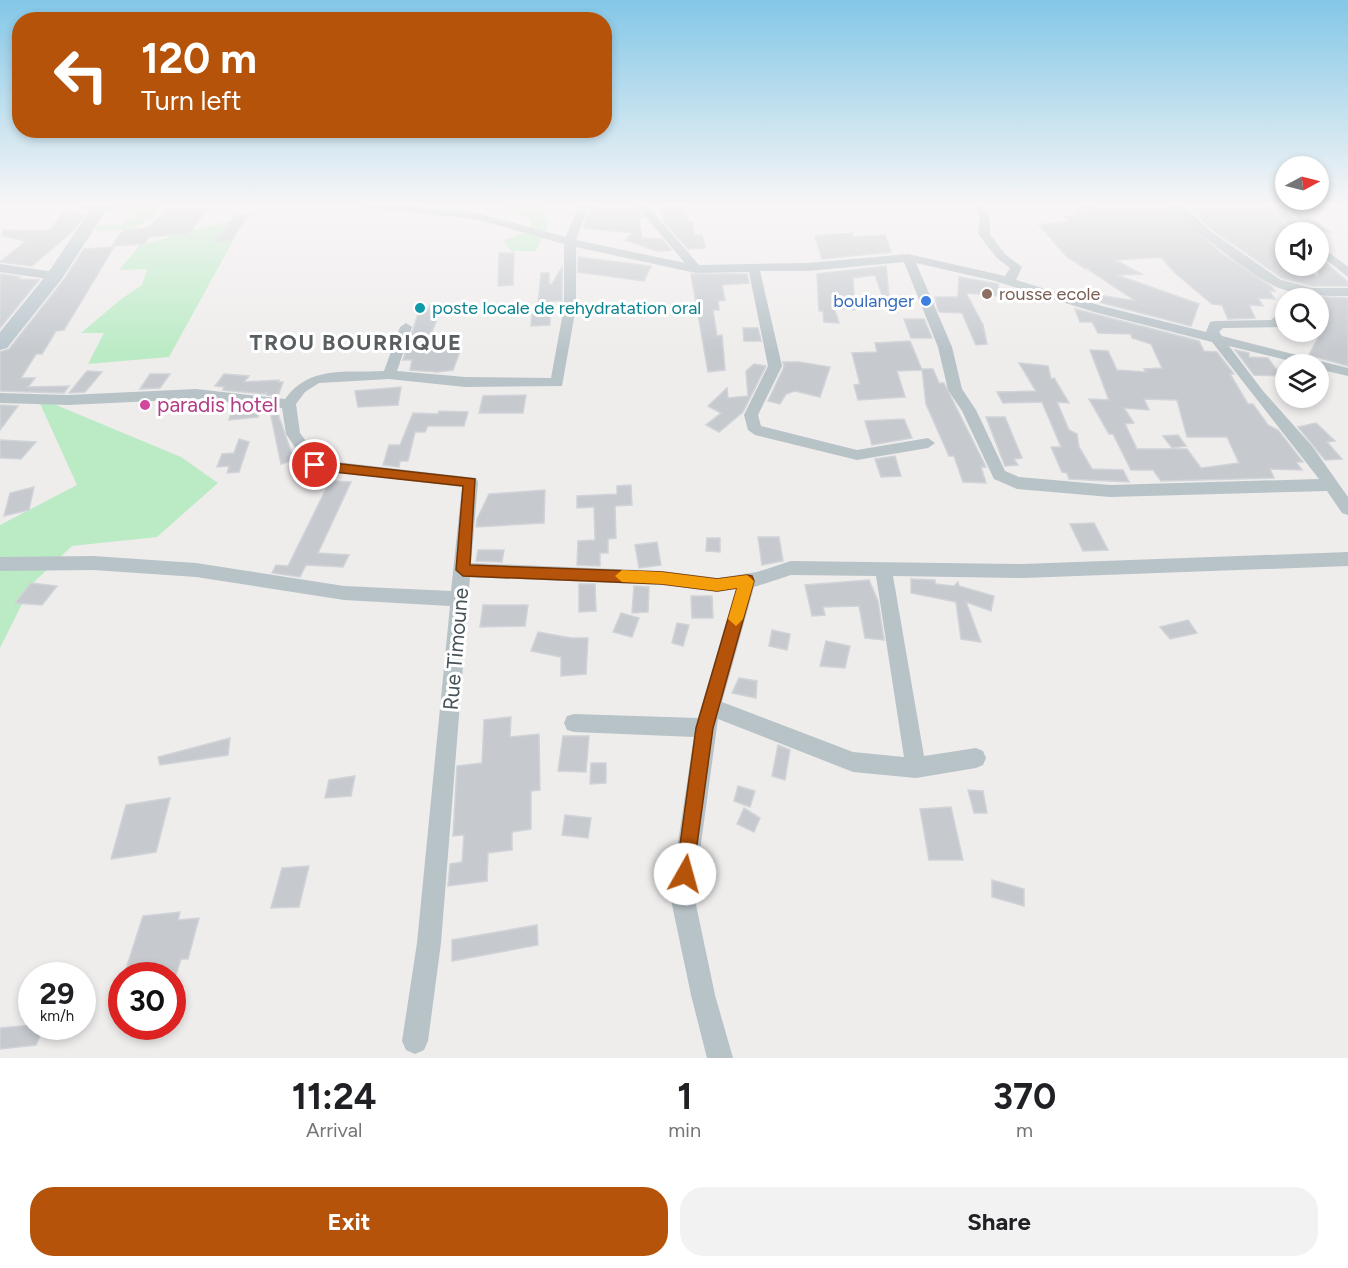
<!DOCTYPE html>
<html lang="en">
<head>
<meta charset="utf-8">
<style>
	:root { --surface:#fff; --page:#f2f2f2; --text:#202124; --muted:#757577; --accent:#b45309 }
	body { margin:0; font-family:Figtree,sans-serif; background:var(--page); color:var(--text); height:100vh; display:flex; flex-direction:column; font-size:22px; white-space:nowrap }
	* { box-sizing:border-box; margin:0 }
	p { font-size:20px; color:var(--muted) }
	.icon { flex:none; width:33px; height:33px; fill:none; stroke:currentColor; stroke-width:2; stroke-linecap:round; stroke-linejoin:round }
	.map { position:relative; height:1058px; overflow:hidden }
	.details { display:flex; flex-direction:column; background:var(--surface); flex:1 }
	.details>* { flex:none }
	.top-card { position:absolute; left:12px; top:12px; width:600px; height:126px; border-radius:24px; box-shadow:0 3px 9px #0003; background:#b45309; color:#fff; overflow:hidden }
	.needle { width:39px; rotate:83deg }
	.buttons { position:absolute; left:1275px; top:156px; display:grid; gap:12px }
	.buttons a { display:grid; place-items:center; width:54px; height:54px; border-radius:50%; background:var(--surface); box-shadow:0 3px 9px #0003; font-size:30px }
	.speed { position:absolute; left:18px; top:962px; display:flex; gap:12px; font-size:30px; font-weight:700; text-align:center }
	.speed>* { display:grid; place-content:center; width:78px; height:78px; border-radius:50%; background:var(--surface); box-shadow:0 3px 9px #0003; line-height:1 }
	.speed small { font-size:15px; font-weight:400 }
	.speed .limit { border:9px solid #d22; background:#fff; color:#111 }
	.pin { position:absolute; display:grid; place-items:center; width:51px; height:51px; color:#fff; margin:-26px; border:3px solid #fff; border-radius:50%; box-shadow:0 2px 6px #0007 }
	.me { position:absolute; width:66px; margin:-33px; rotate:7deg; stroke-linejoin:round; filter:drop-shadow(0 0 4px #0008) }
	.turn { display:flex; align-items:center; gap:21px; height:126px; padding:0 30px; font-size:27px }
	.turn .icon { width:78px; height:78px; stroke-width:2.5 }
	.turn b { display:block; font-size:42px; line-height:51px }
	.eta { display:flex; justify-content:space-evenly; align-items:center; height:102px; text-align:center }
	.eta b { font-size:36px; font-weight:700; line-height:42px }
	.action { display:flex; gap:12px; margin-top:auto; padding:12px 30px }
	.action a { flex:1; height:69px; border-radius:24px; background:var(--accent); color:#fff; font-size:24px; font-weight:700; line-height:69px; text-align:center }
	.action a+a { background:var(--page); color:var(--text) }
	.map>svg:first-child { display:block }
	.green { fill:#bbebc5 }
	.building { fill:#c6cacf; stroke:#d0d3d7; stroke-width:1.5; fill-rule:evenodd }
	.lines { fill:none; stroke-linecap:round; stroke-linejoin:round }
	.minor { fill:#b8c3c8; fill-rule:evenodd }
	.secondary { fill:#b8c6cd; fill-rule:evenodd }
	.route { fill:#b45309; stroke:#753606; stroke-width:1.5 }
	.slow { fill:#f59e0b }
	.education-dot { fill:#8d6e63; stroke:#fff; stroke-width:2 }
	.shop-dot { fill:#3f7fe0; stroke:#fff; stroke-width:2 }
	.culture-dot { fill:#0f9aa8; stroke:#fff; stroke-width:2 }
	.hotel-dot { fill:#d1479c; stroke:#fff; stroke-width:2 }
	.labels { text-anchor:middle; stroke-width:6; stroke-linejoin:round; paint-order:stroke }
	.far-education-label { font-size:18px; fill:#785e54; stroke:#fff; text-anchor:start }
	.far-shop-label { font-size:18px; fill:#366cbe; stroke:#fff; text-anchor:end }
	.far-culture-label { font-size:18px; fill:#0d838f; stroke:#fff; text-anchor:start }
	.hotel-label { font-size:21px; fill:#b23c85; stroke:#fff; text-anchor:start }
	.street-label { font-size:21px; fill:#455258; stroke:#fff }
	.far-district-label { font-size:22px; font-weight:bold; letter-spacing:1.5px; fill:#595e60; stroke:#fff }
</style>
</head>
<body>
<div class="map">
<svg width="1348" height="1058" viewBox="0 0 1348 1058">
	<rect width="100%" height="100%" fill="#efecec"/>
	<path class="green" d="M110,204H167L158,209L147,210L156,212V215C140,230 116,231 95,231L98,226L120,225L138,215L129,209L105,213Z
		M502,204H540L549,221L536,251H511L504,240L530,231V220Z
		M255,214L245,219L169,357L88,364L104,333H81L120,300L142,285L147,269L119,270L140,245Z
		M37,397L181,457L218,483L157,537L72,546L32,584L0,648V525L77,485Z"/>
	<path class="building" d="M175,204H211L189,234L149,237L144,244L112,246L123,230L147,228Z
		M604,204H633L644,218L639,219L642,238L662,239L671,250L657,251L625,240L633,233L583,228L590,207Z
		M1075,204L1088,212L1094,207L1093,204H1167L1220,252L1272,287L1275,291H1269L1275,299L1258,298L1263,306L1249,305L1255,318L1228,319L1222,305L1212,304L1174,272L1161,257L1115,260L1142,274L1117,275L1199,304L1191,326L1091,300V294L1136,301L1089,270V267L1086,269L1067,257L1039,225L1069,221L1064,217L1076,215Z
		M1185,204H1264L1294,232H1286V266H1304L1318,278V256L1348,282V286H1312L1282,278L1210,228Z
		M1282,204H1287L1304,218H1310L1331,232H1311Z
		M685,206L689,222H693L694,235H702L705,248L688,249L664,222L660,207Z
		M66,209L84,215L74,230L32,266L0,262L26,241L2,236L3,230L49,231Z
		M235,215H248L231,241L215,242Z
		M853,233V237L885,235L891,252L822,259L815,236Z
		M114,247L64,330L56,331L42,354H36L21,378H35L28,387L69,386L64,393L0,391V352L9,349L63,281L84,249Z
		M499,253H514L513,285L498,286Z
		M578,257L651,266L644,281L578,272Z
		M886,266L890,305L886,306L875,275L853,278L855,310L834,308L839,323L824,322L823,311H819L817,274Z
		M562,267V301H550V325L531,326L532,314H537L541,273H549V284H552Z
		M0,274L20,277L18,279L39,280L0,328Z
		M691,274H747L749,283L722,285L725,300L718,301L719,310H713L717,336L722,335L725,370L708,372Z
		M959,277L998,284L1000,296L966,293L983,325L987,344L976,345L962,313L940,312L938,310L935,297H958Z
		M1303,296L1348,298V366L1309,355L1321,332L1318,327V298H1303Z
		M430,305H443L424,351L450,345L460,351L453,370L437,372L410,370L412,360H403L420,308L428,310Z
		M1075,309L1199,341L1204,351L1217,352L1234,374H1230L1248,404H1253L1268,425L1278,430L1303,462H1296L1302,470L1270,469L1274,478L1161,481L1153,470H1131L1113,434H1109L1089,399L1109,400L1090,350L1108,351L1117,370L1146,372L1144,369L1162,368L1151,344L1132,338L1131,334L1098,333L1092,322H1080ZM1144,399L1177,400L1187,437H1227L1239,463L1201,468L1187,449H1137L1125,424L1134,423L1124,408L1149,410Z
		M904,319H924L932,338H911Z
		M743,328H758L761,341H744Z
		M910,341L922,370L897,371L905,397L858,400L854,385L860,384L852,353L877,352L875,343Z
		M1235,350L1249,353V357L1268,358L1281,376L1254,375Z
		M783,362H799L830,367L820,397L795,391L786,394L780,404L768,401L784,367Z
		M1019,363L1048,366L1051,379L1054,378L1069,403L1057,402L1069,430L1077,434L1079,447L1092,469L1123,470L1129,482L1069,479L1067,473L1062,472L1051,447H1061L1042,402L1003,403L997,392L1036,391Z
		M754,364L766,366L743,412L719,432L706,425L721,413L708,406L727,388L728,398L748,396L746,371Z
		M922,369H933L939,383H944L986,467H981L986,483L963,482L954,456H949L926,404Z
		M87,371L102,372L85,392L69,393Z
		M150,374H170L160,388L140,389Z
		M224,374L249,376L244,382L279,380L278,382H283L278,396L267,395L266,392L265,394L223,390L224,387L215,386Z
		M401,387L398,405L358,407L355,391Z
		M526,395L523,413H479L483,396Z
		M0,405L18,406L0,430Z
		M233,405L260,408L258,417L229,420Z
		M439,411L468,412L464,426H428L425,432H415L408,461H400L399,467L383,465L389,445H400L413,413L438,414Z
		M278,414L294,460L281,464L271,416Z
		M986,417H1005L1022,458L1014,459L1018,465L1005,466Z
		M904,419L912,438L872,445L865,421Z
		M1316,423L1335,441L1327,442L1342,459L1325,460L1298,427Z
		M1178,435L1186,446L1172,448L1163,436Z
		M239,439L249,442L239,472L227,473L229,466L217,467L222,454L234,453Z
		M0,440L36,442L21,459L0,458Z
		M895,456L901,476L881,477L875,459Z
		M330,481L351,482L318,553L349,555L343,567L306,565L300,577L272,573L276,565L288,566Z
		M631,485L632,505L615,506L616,538L608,539V553H600V566L577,565L578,541L595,540L594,507L577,508V496L617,494V486Z
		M34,487L29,510L4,516L10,493Z
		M545,490L544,523L476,527L477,519L489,494Z
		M1094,523L1108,550L1083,551L1070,524Z
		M758,537H779L783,561L762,565Z
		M707,538H720V552L706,551Z
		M657,542L661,565L639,568L635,545Z
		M478,550H504L502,562L476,561Z
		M911,579L935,580V584L954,586L958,582L959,586L994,596L991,611L966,602L981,642L961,639L956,602L911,593Z
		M869,580L878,601L884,640L865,638L859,606L823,607L825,615L812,616L805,585Z
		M31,583L57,586L42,605L15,603Z
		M579,584H595L596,611L579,612Z
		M634,586L649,587L648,612L632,613Z
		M691,596H712L713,618H692Z
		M483,605H528L525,626L480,627Z
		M621,613L639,618L632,637L613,632Z
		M1188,620L1197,633L1170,639L1160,627Z
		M677,623L689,625L683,646L672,643Z
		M772,630L790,634L787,650L769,646Z
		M538,632L571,638H588L586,674L561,676V657L531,651Z
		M826,641L850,646L845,668L820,666Z
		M739,678L757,681L756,698L732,693Z
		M511,717L510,737L539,734L540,790L531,791V829L512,832V850L488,853L487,881L448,886L450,864L462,862L464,835L453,836L457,766L482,763L484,720Z
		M563,736H589L586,772L558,771Z
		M230,738L228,755L160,765L158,757Z
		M778,745L790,750L785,780L772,776Z
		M591,763H606V783L590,784Z
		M355,776L351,796L325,798L329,780Z
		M738,786L755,791L750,807L734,801Z
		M968,790L983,791L987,813H974Z
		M170,798L156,852L111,859L126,805Z
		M951,807L963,860H929L920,809Z
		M744,808L760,818L754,832L737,824Z
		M565,815L591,818L588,838L562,835Z
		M309,866L299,907L271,908L282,868Z
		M992,880L1024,889V906L992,897Z
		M180,912L178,920L199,918L188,959H181L176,975H124L143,916Z
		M537,925L538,945L452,961V940Z
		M32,1025L44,1026L36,1045L0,1049V1028Z"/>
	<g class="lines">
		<path class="minor" d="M70,204H88L102,210L97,213Z
			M353,204H392L476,213L566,237L579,204H589L576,240L685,263L635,204H646L699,265L808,263L908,254L1005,276L1010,268L997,258L978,234L980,219L973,204H983L990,219V234L1005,254L1022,267L1016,280L1102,306L1206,332L1210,322L1215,321L1271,320L1278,314L1282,305L1286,304V320L1279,327L1223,328L1219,332L1222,336L1348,368V376L1318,369V364H1303L1229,346L1263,391L1312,446L1348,497V515L1342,513L1327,491L1110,497L1017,489L994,479L962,411L948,390L938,347L904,262L808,271H760L782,366L758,415L761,426L857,450L928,438L935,443L928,448L857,460L755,435L748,430L744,415L768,366L749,272L696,273L576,247V307L562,386L465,387L389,379L319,383L305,392L296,404L300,433L320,460L476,478L478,482L471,563L662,571L718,578L757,572L791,561L1023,564L1348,552V566L1023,578L893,576L924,756L976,748L983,751L986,758L983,765L976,768L916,778L853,772L718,719L694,895L715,995L733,1058H707L691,995L670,895L694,737L574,732L567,730L564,723L567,716L574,714L698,718L736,589L718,592L662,585L470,577L441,943L428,1041L424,1050L415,1054L406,1050L402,1041L417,943L450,606L344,600L196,577L93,570L0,571V557L93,556L196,563L344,586L451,591L462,487L310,469L286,434L282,408L196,399L68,405L0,403V393L68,395L196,389L285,399C310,365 345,373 384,371L400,327L406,323L412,327L397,371L465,377L551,378L564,307V244L475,219L358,207ZM916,263L995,281L1094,312L1212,342L1319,479L1110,485L1019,477L1005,471L976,410L962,389L952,347ZM791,575L876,576L904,757L853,752L722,702L754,587Z
			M1078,204H1090L1092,207L1087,210Z
			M1169,204H1181L1209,230L1281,280L1312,288H1348V296C1325,296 1302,296 1279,288C1255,279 1186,225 1169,204Z
			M1266,204H1278L1309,232H1297Z
			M1318,244L1348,267V277L1318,253Z
			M0,264L55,272L61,276L55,280L0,272Z"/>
		<path class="secondary" d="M94,204H110L61,280L7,348L0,350V332L48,273Z"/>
	</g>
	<linearGradient id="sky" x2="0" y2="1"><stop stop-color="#83c7e7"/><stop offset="0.58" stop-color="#f8f6f6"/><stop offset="1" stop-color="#f8f6f6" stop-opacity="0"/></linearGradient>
	<rect width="1348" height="352" fill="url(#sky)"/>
	<path class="route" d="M315,461L475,479L470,565L662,572L717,579L747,575L752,576L754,581L713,728L692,881L685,884L678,881L676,874L696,728L737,588L717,591L662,584L463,576L456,570L463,486L315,470L308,465Z"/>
	<path class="slow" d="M622,570L662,572L717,579L747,575L754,581L743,619L736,626L728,619L737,588L717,591L662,584L622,582L615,576Z"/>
	<circle class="education-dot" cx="987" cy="294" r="6"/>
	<circle class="shop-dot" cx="926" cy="301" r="6"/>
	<circle class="culture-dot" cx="420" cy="308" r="6"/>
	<circle class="hotel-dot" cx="145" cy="405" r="6"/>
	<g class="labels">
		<g class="far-education-label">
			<text x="999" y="300">rousse ecole</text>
		</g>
		<g class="far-shop-label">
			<text x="914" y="307">boulanger</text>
		</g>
		<g class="far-culture-label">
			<text x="432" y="314">poste locale de rehydratation oral</text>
		</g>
		<g class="hotel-label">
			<text x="157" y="412">paradis hotel</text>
		</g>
		<g class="street-label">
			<text transform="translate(456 649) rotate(-85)" y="7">Rue Timoune</text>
		</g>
		<g class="far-district-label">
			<text x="356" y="350">TROU BOURRIQUE</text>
		</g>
	</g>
</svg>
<div class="buttons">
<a><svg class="needle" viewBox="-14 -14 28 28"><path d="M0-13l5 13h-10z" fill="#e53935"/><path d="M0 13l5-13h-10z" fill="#757577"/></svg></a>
<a><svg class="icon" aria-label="sound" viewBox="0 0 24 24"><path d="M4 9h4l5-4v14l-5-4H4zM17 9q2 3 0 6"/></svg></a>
<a><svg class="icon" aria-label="search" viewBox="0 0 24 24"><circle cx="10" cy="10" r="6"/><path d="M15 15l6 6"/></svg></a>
<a><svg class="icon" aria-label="layers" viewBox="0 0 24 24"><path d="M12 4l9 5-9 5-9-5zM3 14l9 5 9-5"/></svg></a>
</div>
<div class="speed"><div>29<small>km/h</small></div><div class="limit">30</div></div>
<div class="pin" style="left:315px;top:465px;background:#d93025"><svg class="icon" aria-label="arrive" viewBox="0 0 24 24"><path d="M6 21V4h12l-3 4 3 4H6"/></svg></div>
<svg class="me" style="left:685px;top:874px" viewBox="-20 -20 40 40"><circle r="19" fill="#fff"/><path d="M0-13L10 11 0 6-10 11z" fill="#b45309"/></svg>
<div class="top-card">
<div class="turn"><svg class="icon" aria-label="left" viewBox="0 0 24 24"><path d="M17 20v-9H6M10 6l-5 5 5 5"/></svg><div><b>120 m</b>Turn left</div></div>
</div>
</div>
<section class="details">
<div class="eta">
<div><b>11:24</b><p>Arrival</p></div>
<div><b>1</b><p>min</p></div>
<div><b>370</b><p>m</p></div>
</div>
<div class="action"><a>Exit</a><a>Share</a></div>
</section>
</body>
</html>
